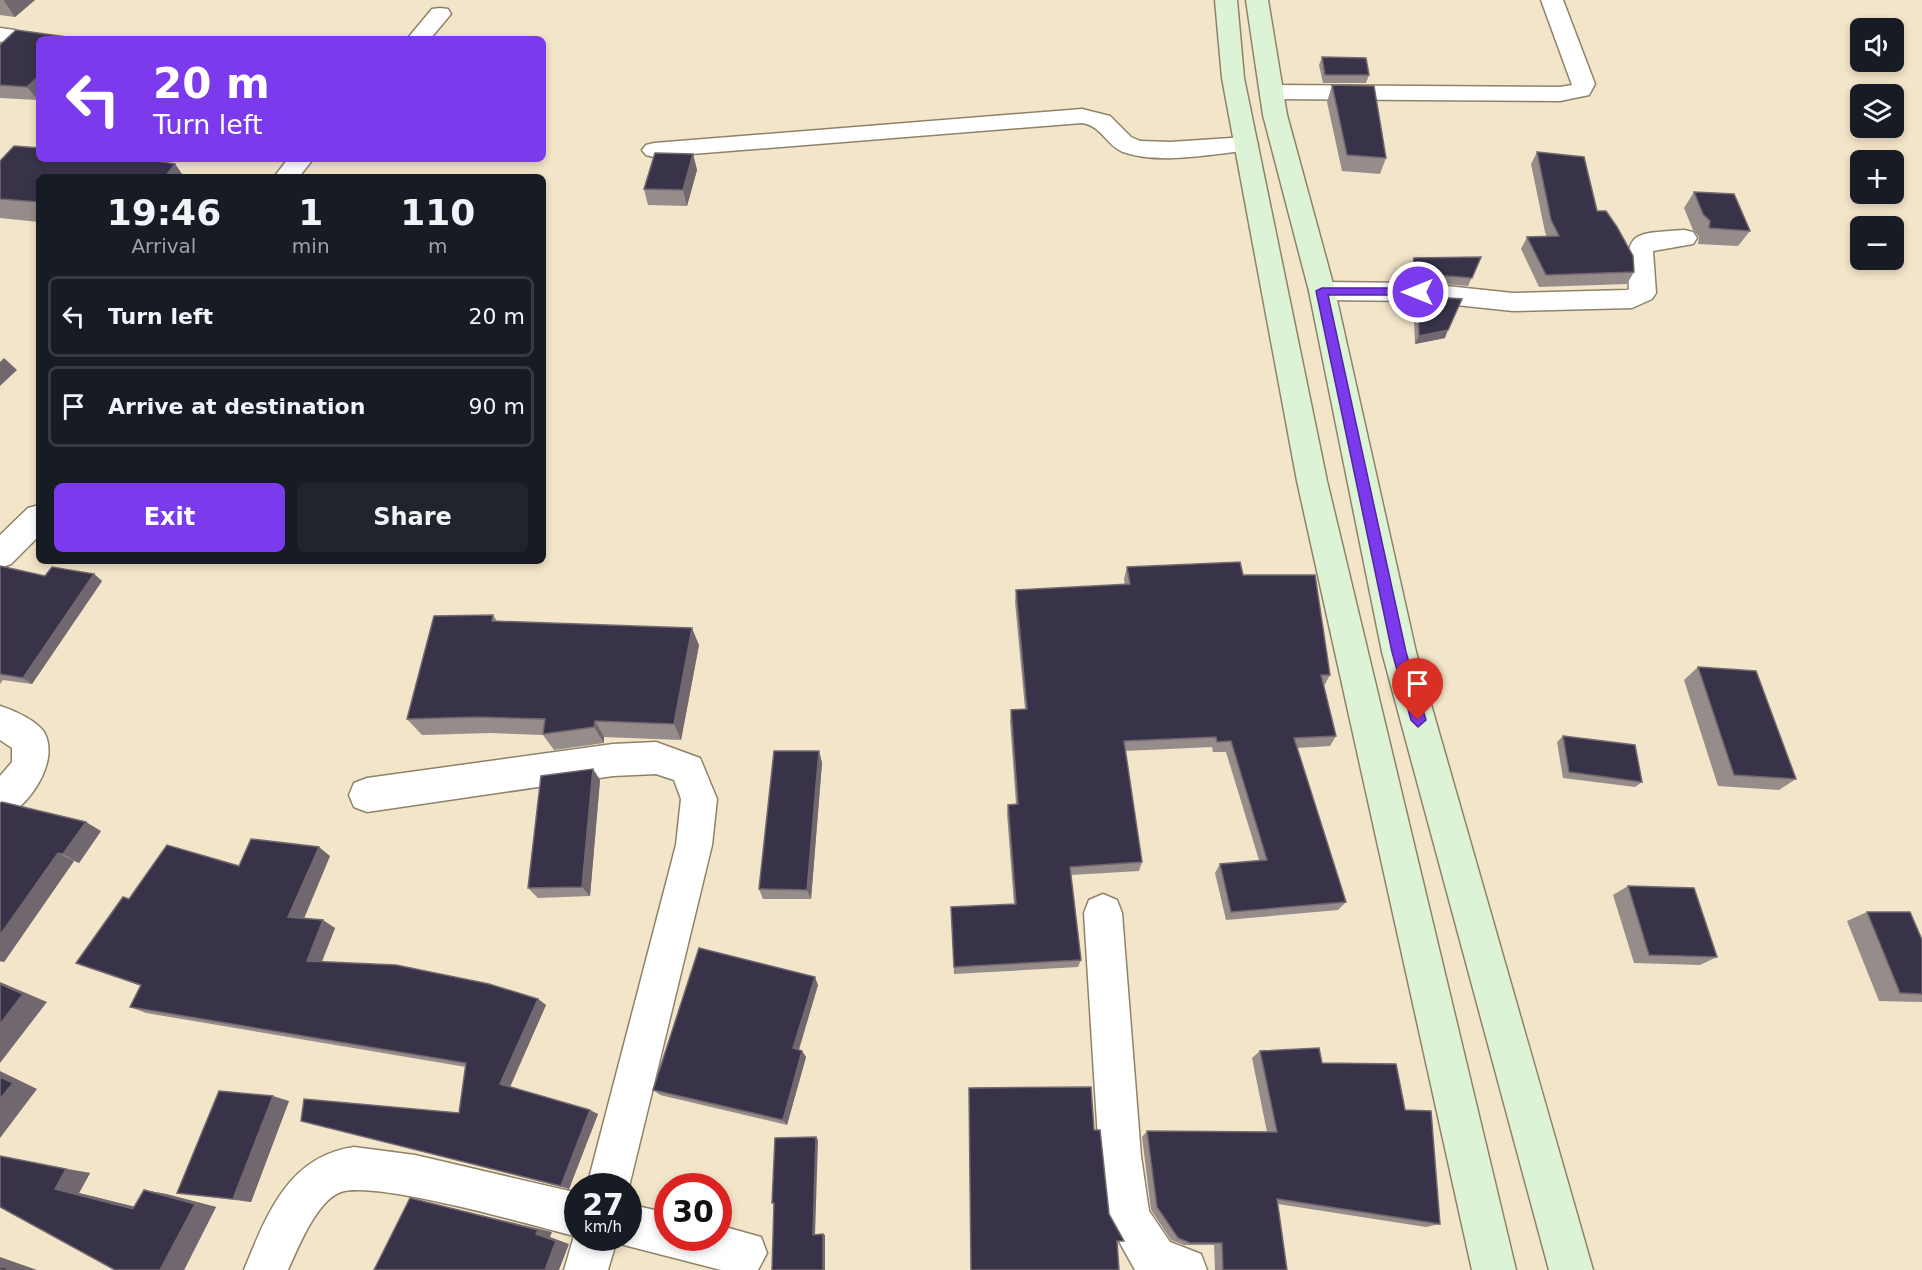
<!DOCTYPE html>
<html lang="en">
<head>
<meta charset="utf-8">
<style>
	:root { --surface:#171b24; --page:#20242c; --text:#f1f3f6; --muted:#9ea1a6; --line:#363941; --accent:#7c3aed }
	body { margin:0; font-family:"DejaVu Sans",sans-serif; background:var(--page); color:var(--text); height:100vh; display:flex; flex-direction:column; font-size:22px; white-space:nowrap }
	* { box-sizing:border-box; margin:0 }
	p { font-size:20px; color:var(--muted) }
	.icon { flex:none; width:33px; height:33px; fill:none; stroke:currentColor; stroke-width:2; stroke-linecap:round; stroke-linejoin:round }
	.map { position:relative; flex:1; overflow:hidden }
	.drawer { position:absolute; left:36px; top:174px; width:510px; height:390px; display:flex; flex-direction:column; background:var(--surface); border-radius:9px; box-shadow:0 3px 9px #0003 }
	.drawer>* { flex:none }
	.hud { position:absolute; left:36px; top:36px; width:510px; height:126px; border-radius:9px; box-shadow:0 3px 9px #0003; background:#7c3aed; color:#fff; overflow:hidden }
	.fabs { position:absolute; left:1850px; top:18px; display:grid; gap:12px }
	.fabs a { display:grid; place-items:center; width:54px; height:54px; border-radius:9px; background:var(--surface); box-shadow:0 3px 9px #0003; font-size:30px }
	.speed { position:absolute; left:564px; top:1173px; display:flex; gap:12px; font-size:30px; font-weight:700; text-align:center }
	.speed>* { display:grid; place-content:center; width:78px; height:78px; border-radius:50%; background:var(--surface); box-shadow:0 3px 9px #0003; line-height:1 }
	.speed small { font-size:15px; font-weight:400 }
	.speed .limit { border:9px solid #d22; background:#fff; color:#111 }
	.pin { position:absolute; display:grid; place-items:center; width:51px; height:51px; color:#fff; margin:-62px -26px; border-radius:50% 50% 50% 0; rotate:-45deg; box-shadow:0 0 6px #0007 }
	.pin .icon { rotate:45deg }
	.me { position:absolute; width:66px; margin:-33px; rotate:270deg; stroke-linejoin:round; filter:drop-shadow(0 0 4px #0008) }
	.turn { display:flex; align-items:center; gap:21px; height:126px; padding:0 18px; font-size:27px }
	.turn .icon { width:78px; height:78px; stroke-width:2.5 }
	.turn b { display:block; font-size:42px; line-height:51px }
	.eta { display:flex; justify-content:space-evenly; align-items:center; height:102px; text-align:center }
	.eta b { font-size:36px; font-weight:600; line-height:42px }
	.cta { display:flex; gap:12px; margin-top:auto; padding:12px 18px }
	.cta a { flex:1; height:69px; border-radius:9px; background:var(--accent); color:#fff; font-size:24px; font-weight:600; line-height:69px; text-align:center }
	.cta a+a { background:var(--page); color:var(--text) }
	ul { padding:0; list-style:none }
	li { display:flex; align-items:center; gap:18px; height:81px; margin:0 12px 9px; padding:0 6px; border:3px solid var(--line); border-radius:9px }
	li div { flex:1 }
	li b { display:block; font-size:22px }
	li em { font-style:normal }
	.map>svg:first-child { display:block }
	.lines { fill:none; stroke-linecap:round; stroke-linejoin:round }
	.street-casing { stroke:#8f8269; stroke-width:3 }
	.secondary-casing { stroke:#8f8269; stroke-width:3 }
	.street { fill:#fff; fill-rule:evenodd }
	.secondary { fill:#ddf3d6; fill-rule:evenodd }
	.wall { fill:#968c89 }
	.shaded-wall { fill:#71686f }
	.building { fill:#393349; stroke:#71686f; stroke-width:1.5 }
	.route { fill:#7c3aed; stroke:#51269a; stroke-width:1.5 }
</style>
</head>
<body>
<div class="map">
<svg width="1922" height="1270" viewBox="0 0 1922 1270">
	<rect width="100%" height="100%" fill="#f3e5c9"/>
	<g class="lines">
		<g class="street-casing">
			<path id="street" d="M1541,0H1563L1595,84L1589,95L1560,101L1272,99L1264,97L1261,92L1264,87L1272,85L1560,87L1572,85Z
				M440,8L448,9L451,14L430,39H407L432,9Z
				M0,28L15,30L18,35L15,40L0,42Z
				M1082,109L1110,116L1131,137L1140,141L1170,142L1246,137L1254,139L1258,144L1254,149L1246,151C1207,154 1161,165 1123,152C1106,145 1102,126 1082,123L654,157L646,155L642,150L646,145L654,143Z
				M288,159H313L299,177H274Z
				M1684,230L1693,232L1697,238L1693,244L1653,251L1656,293L1652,299L1632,308L1513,311L1418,301L1322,300L1313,297L1309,291L1313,285L1322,282L1418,283L1513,293L1627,290L1629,289C1626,231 1628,234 1684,230Z
				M39,505V536L11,564L0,568V535L28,508Z
				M0,706C13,710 36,720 44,732C61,762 27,809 0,820V776L12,762V748L0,740Z
				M656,742L700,758L717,799L712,845L628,1191V1186H587L676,845L681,799L674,780L656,774L613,776L367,812L354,807L349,795L354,783L367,778L613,744Z
				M1103,894L1117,900L1122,913L1141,1156L1149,1211L1170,1242L1201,1254L1207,1270H1135L1106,1218L1099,1156L1084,913L1089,900Z
				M354,1147L415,1155L578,1193V1238H628V1204L668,1213V1238H718V1225L761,1237L767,1253L758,1270H721L616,1243L608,1270H564L574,1236C531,1225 376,1180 341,1192C317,1200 298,1248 288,1270H244C266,1216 288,1156 354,1147Z"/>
		</g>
		<g class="secondary-casing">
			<path id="secondary" d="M1215,0H1237L1244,78L1327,481L1516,1270H1472L1297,481L1222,78Z
				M1246,0H1268L1287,115L1335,291L1416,652L1593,1270H1549L1382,652L1309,291L1263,115Z"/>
		</g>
		<use href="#street" class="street"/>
		<use href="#secondary" class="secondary"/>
	</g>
	<path class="wall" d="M0,0H35L15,17L0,15Z
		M39,39V99L38,100L0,98V45Z
		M1322,57L1369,75L1366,83H1323L1319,65Z
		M1332,85L1386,158L1380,174L1342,171L1327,102Z
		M1537,152L1597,211L1634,272L1627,284L1539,287L1521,249L1527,237H1547L1545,232L1531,164Z
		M693,154L697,170L687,206L648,205L644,189Z
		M39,159H148L149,160L175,164L184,177H39V222L0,218V161Z
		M1694,192L1750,231L1738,246L1698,244L1699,237L1693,230L1684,208Z
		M1481,257L1468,286L1408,281L1411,266L1414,258Z
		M1407,295L1445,338L1415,344L1414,321L1402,312L1404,303Z
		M0,566L45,576L94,574L102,581L32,684L3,680L0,684Z
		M1127,567L1243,575L1330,675L1324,686L1336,736L1330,746L1297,748L1346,902L1338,910L1226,920L1215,873L1220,864L1259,860L1226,752H1213L1212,747L1125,751L1142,862L1139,871L1071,875L1081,960L1078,967L954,974L951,907L1014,904L1007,814L1008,805L1016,804L1010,721L1011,710L1025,709L1015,602L1016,590L1125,585L1124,579Z
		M493,615L497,621L699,645L681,740L604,737V743L554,750L543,735L490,733L422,735L407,719Z
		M1698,667L1796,779L1779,790L1718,786L1684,680Z
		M1563,736L1642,782L1635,787L1563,778L1557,742Z
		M819,751L822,763L811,899H763L759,889Z
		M593,769L600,780L590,896L538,898L528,888Z
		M0,803L101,831L79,863L74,861L4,962L0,961Z
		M330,856L304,919L335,928L322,962L538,999L546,1005L510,1087L598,1114L569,1189L301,1121L459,1113L466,1067L146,1013L130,1007L141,986L76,963L129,899L239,866Z
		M1628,886L1717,957L1700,965L1634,963L1613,895Z
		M1867,912L1922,940V1002L1879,1001L1847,921Z
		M818,985L799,1050L802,1051L806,1057L787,1125L660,1095L653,1090Z
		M1260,1051L1322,1063L1405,1110L1440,1224L1426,1227L1278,1204L1287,1270H1215L1214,1245H1184L1171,1240L1151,1210L1142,1137L1147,1131L1267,1132L1252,1058Z
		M289,1101L251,1202L177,1193Z
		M0,1156L90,1173L79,1193L135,1207L144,1190L166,1194L216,1207L184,1270H115L0,1207Z"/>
	<path class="shaded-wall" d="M5,0H35L15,17L4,1Z
		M39,76V99L38,100L27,87Z
		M693,154L697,170L687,206L683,190Z
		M175,164L184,177H165Z
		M1448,330L1445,338L1415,344L1419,336Z
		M4,358L17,370L0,386V362Z
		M94,574L102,581L32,684L23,678Z
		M692,628L699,645L681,740L674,724Z
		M595,721L604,737V743L594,727Z
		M819,751L822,763L811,899L807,890Z
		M593,769L600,780L590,896L582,887Z
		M86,822L101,831L79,863L63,854Z
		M319,847L330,856L301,925L288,917Z
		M58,853L74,861L4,962L0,961V935Z
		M323,920L335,928L319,968L307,961Z
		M815,977L818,985L797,1055L793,1048Z
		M0,982L47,1002L0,1063Z
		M538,999L546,1005L509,1089L500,1084Z
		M802,1051L806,1057L787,1125L783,1120Z
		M0,1071L37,1089L0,1138Z
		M273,1096L289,1101L251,1202L233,1199Z
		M590,1110L598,1114L569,1189L561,1186Z
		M816,1137L818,1140L815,1236L813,1235Z
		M66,1169L90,1173L79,1193L156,1212L133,1209L55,1189Z
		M144,1190L166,1194L216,1207L184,1270H160Z
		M427,1202L552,1232L550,1237L569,1244L559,1270H545Z
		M823,1234L825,1235V1270H823Z
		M0,1257L37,1270H12L0,1266Z"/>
	<path class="building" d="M16,30L82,39H39V76L27,87L0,85V45Z
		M1322,57L1366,58L1369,75H1325Z
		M1332,85L1374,86L1386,158L1347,155Z
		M14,146L39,148V159H145L175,164L165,177H39V202L0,199V161Z
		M1537,152L1584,157L1597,211H1606L1617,227L1633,256L1634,272L1546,275L1527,237L1559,236L1551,220Z
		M655,153L693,154L683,190L644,189Z
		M1694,192L1734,194L1750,231L1709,228L1710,221L1703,214Z
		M1481,257L1472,278L1411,273L1414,258Z
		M1407,295L1462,299L1448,330L1419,336L1418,313L1406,304Z
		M1240,562L1243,575H1315L1330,675H1321L1336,736L1294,738L1346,902L1231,912L1220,864L1267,860L1231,741L1217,742L1216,737L1124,741L1142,862L1070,867L1081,960L954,967L951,907L1016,904L1008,805L1018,804L1011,710L1027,709L1016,590L1130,584L1127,567Z
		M0,566L45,576L52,567L94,574L23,678L0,674Z
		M493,615L492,621L692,628L674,724L595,721L594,727L543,734L545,719L477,717L407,719L434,616Z
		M1698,667L1756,671L1796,779L1734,775Z
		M1563,736L1635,745L1642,782L1569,772Z
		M774,751H819L807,890L759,889Z
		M593,769L582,887L528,888L541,776Z
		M2,802L86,822L63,854L58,853L0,935V803Z
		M251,839L319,847L288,917L323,920L307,961L396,965L489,984L538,999L500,1084L590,1110L561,1186L301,1121L304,1099L459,1113L466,1063L130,1007L141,985L76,963L123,897L129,899L167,845L239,866Z
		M1628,886L1694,888L1717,957L1649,955Z
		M1867,912H1910L1922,940V994L1900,993Z
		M699,948L815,977L793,1048L802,1051L783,1120L653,1090Z
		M0,984L23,994L0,1024Z
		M1319,1048L1322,1063L1396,1064L1405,1110L1431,1111L1440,1224L1277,1199L1287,1270H1223L1222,1243H1190L1178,1238L1157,1207L1147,1131L1277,1132L1260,1051Z
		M0,1077L13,1083L0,1099Z
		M1091,1087L1094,1130H1100L1109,1214L1124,1241H1117L1119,1270H971L969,1088Z
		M219,1091L273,1096L233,1199L177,1193Z
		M816,1137L813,1235L823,1234V1270H772L774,1203H772L775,1138Z
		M0,1156L66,1169L55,1189L133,1209L144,1190L195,1204L160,1270H115L0,1207Z
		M410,1198L538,1230L536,1234L556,1241L545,1270H374Z
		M0,1266L12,1270H0Z"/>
	<path class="route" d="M1322,288H1418L1423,292L1418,295H1328L1406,652L1426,720L1418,727L1411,720L1392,652L1316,291Z"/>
</svg>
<div class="fabs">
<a><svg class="icon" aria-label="sound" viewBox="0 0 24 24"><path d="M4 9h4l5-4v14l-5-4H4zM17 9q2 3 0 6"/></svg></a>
<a><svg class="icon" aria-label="layers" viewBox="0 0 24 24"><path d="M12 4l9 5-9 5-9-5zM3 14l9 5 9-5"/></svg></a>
<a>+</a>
<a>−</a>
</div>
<div class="speed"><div>27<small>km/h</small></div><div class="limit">30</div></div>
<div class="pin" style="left:1418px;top:720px;background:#d93025"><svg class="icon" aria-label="arrive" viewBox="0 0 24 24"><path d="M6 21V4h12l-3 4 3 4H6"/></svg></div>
<svg class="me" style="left:1418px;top:292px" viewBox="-20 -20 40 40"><circle r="17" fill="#7c3aed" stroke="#fff" stroke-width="3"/><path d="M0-11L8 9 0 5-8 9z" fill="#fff"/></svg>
<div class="hud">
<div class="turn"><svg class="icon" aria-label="left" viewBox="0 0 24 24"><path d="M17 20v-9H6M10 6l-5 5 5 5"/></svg><div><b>20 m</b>Turn left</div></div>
</div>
<section class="drawer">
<div class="eta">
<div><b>19:46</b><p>Arrival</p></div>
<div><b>1</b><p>min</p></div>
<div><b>110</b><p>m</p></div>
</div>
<ul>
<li><svg class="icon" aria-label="left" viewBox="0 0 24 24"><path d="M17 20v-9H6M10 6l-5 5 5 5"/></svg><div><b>Turn left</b></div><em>20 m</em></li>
<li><svg class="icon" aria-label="arrive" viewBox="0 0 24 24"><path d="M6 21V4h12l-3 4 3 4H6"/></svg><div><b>Arrive at destination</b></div><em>90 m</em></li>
</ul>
<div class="cta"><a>Exit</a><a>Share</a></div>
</section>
</div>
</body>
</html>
